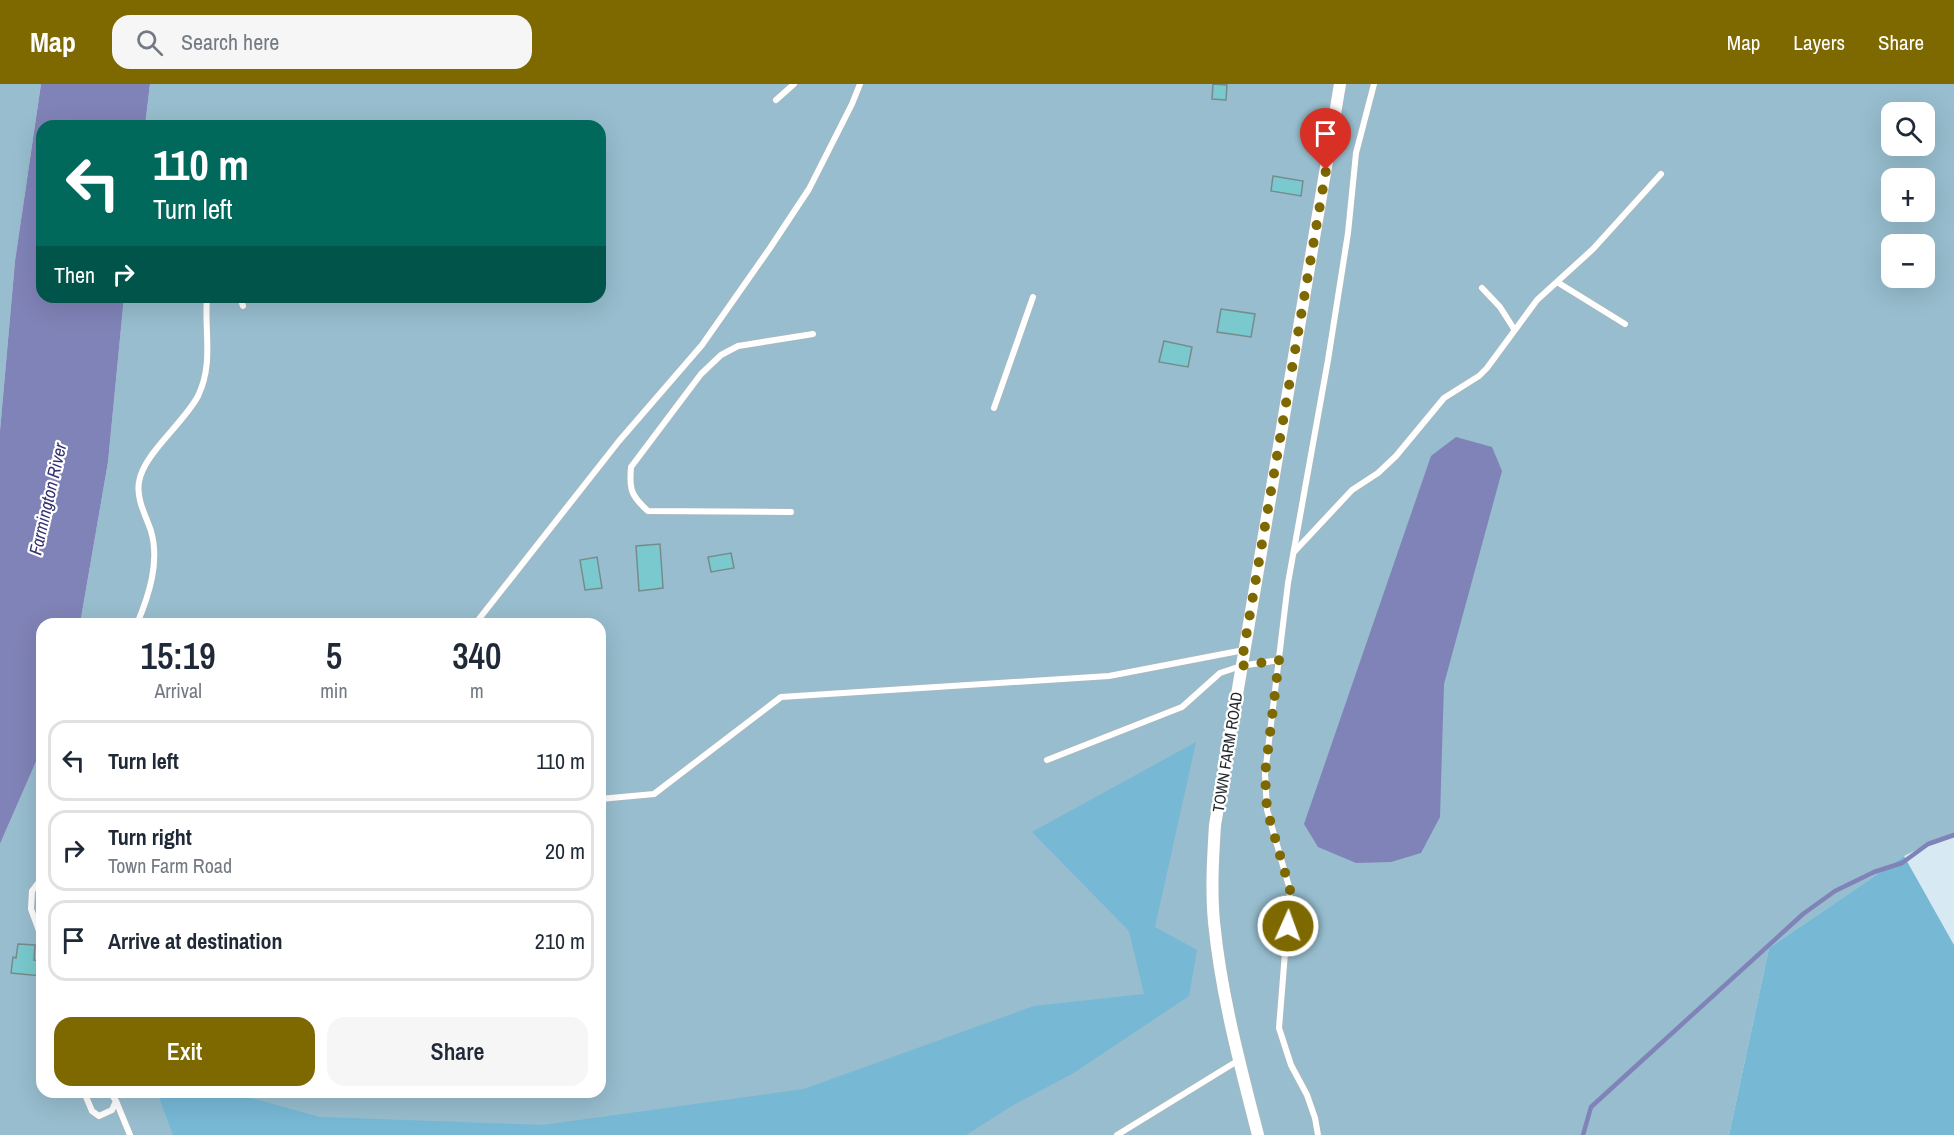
<!DOCTYPE html>
<html lang="en">
<head>
<meta charset="utf-8">
<style>
	:root { --surface:#fff; --page:#f6f6f7; --text:#1f2937; --muted:#747a83; --line:#e0e1e3; --accent:#7e6800 }
	body { margin:0; font-family:"Archivo Narrow",sans-serif; background:var(--page); color:var(--text); height:100vh; display:flex; flex-direction:column; font-size:22px; white-space:nowrap }
	* { box-sizing:border-box; margin:0 }
	p { font-size:20px; color:var(--muted) }
	.icon { flex:none; width:33px; height:33px; fill:none; stroke:currentColor; stroke-width:2; stroke-linecap:round; stroke-linejoin:round }
	.map { position:relative; flex:1; overflow:hidden }
	.side { position:absolute; left:36px; top:534px; width:570px; height:480px; display:flex; flex-direction:column; background:var(--surface); border-radius:18px; box-shadow:0 6px 24px #0002 }
	.side>* { flex:none }
	.hud { position:absolute; left:36px; top:36px; width:570px; height:183px; border-radius:18px; box-shadow:0 6px 24px #0002; background:#00695c; color:#fff; overflow:hidden }
	.buttons { position:absolute; left:1881px; top:18px; display:grid; gap:12px }
	.buttons a { display:grid; place-items:center; width:54px; height:54px; border-radius:12px; background:var(--surface); box-shadow:0 6px 24px #0002; font-size:30px }
	.pin { position:absolute; display:grid; place-items:center; width:51px; height:51px; color:#fff; margin:-62px -26px; border-radius:50% 50% 50% 0; rotate:-45deg; box-shadow:0 0 6px #0007 }
	.pin .icon { rotate:45deg }
	.me { position:absolute; width:66px; margin:-33px; rotate:2deg; stroke-linejoin:round; filter:drop-shadow(0 0 4px #0008) }
	.turn { display:flex; align-items:center; gap:21px; height:126px; padding:0 18px; font-size:27px }
	.turn .icon { width:78px; height:78px; stroke-width:2.5 }
	.turn b { display:block; font-size:42px; line-height:51px }
	.then { display:flex; align-items:center; height:57px; padding:0 18px; background:#0003; gap:12px; font-size:22px }
	.eta { display:flex; justify-content:space-evenly; align-items:center; height:102px; text-align:center }
	.eta b { font-size:36px; font-weight:600; line-height:42px }
	.action { display:flex; gap:12px; margin-top:auto; padding:12px 18px }
	.action a { flex:1; height:69px; border-radius:18px; background:var(--accent); color:#fff; font-size:24px; font-weight:600; line-height:69px; text-align:center }
	.action a+a { background:var(--page); color:var(--text) }
	ul { padding:0; list-style:none }
	li { display:flex; align-items:center; gap:18px; height:81px; margin:0 12px 9px; padding:0 6px; border:3px solid var(--line); border-radius:18px }
	li div { flex:1 }
	li b { display:block; font-size:22px }
	li em { font-style:normal }
	header { display:flex; align-items:center; gap:36px; box-sizing:border-box; height:84px; padding:0 30px; background:var(--accent); color:#fff }
	header strong { font-size:28px }
	nav { display:flex; gap:33px; margin-inline-start:auto; font-size:21px }
	.search { width:420px; height:54px; background:var(--page); display:flex; align-items:center; gap:15px; box-sizing:border-box; padding:0 21px; border-radius:18px; color:var(--muted); font-size:22px }
	.map>svg:first-child { display:block }
	.green { fill:#97bdce; fill-rule:evenodd }
	.forest { fill:#77b8d5 }
	.water { fill:#8083b7 }
	.lines { fill:none; stroke-linecap:round; stroke-linejoin:round }
	.stream { stroke:#8083b7; stroke-width:4.5 }
	.building { fill:#79c9ce; stroke:#788b8c; stroke-width:1.5 }
	.service-casing { stroke:#a8b9c1; stroke-width:8 }
	.minor-casing { stroke:#a8b9c1; stroke-width:14 }
	.service { stroke:#fff; stroke-width:6 }
	.minor { stroke:#fff; stroke-width:12 }
	.route { stroke:#7e6800; stroke-width:10; stroke-dasharray:0 18 }
	.labels { text-anchor:middle; stroke-width:4.5; stroke-linejoin:round; paint-order:stroke }
	.street-label { font-size:16px; fill:#1f2629; stroke:#fff }
	.water-label { font-size:18px; font-style:italic; fill:#353373; stroke:#fff }
</style>
</head>
<body>
<header>
<strong>Map</strong>
<div class="search"><svg class="icon" aria-label="search" viewBox="0 0 24 24"><circle cx="10" cy="10" r="6"/><path d="M15 15l6 6"/></svg>Search here</div>
<nav><a>Map</a><a>Layers</a><a>Share</a></nav>
</header>
<div class="map">
<svg width="1954" height="1051" viewBox="0 0 1954 1051">
	<rect width="100%" height="100%" fill="#d7e9f2"/>
	<path class="green" d="M0,0H41L15,177L0,347Z
		M150,0H1954V753L1928,760L1904,772L1769,864L1729,1051H0V760L42,664V1008H600V540H80L108,378L124,213H600V42H145ZM1892,28H1924V62H1892ZM1892,94H1924V128H1892ZM1892,160H1924V194H1892Z"/>
	<path class="forest" d="M1196,658L1155,843L1197,866L1189,912L1072,990L1015,1020L966,1051H173L157,1008H229L320,1033L543,1041L804,1005L1034,922L1144,910L1129,847L1032,748Z
		M1904,772L1954,861V1051H1729L1769,864Z"/>
	<path class="water" d="M41,0H150L145,42H42V213H124L108,378L80,540H42V664L0,760V347L15,177Z
		M1456,353L1492,363L1502,387L1444,600L1440,733L1421,769L1391,778L1356,779L1318,763L1304,740L1431,372Z"/>
	<g class="lines">
		<path class="stream" d="M1583,1051L1591,1023L1803,830L1835,807L1874,788L1902,779L1928,760L1954,751"/>
	</g>
	<path class="building" d="M1213,0L1227,1L1226,16L1212,15Z
		M1273,92L1303,97L1301,112L1271,107Z
		M1221,225L1255,230L1251,253L1217,248Z
		M1164,257L1192,263L1188,283L1159,278Z
		M660,460L663,504L639,507L636,462Z
		M731,469L734,484L711,488L708,473Z
		M597,473L602,504L585,506L580,476Z
		M18,860L35,861L34,876L42,877V892L11,889L13,873L16,874Z"/>
	<g class="lines">
		<g class="service-casing">
			<path id="service" d="M776,16L794,0
				M1557,198L1625,240
				M1482,204L1500,223L1514,245
				M240,213L243,222
				M994,324L1033,213
				M791,428L648,427C631,412 629,405 631,383L701,290L721,271L738,262L813,250
				M1294,468L1352,406L1378,389L1396,372L1444,314L1479,292L1487,284L1537,216L1593,165L1661,90
				M137,540C149,511 160,478 151,447C146,432 136,415 139,398C143,370 184,339 198,312C214,279 204,247 207,213
				M475,540L619,357L702,261L770,164L809,105L852,20L860,0
				M1047,676L1182,623L1220,589L1241,582L1279,576
				M600,715L654,710L781,613L1109,592L1244,566
				M42,794L32,807L31,825L42,855
				M84,1008L92,1027L99,1032L112,1026L116,1017
				M110,1008L116,1017L130,1051
				M1117,1051L1239,976
				M1318,1051L1315,1034L1307,1011L1291,981L1279,944L1290,806L1267,726L1265,690L1288,499L1328,276L1348,149L1356,69L1374,0"/>
		</g>
		<g class="minor-casing">
			<path id="minor" d="M1258,1051C1240,981 1221,910 1214,838C1211,806 1213,773 1215,741L1340,0"/>
		</g>
		<use href="#service" class="service"/>
		<use href="#minor" class="minor"/>
	</g>
	<g class="lines">
		<path class="route" d="M1288,842L1290,806L1267,726L1265,690L1279,576L1241,582L1326,86"/>
	</g>
	<g class="labels">
		<g class="street-label">
			<text transform="translate(1227 668) rotate(-81)" y="6">TOWN FARM ROAD</text>
		</g>
		<g class="water-label">
			<text transform="translate(48 415) rotate(-77)" y="6">Farmington River</text>
		</g>
	</g>
</svg>
<div class="buttons">
<a><svg class="icon" aria-label="search" viewBox="0 0 24 24"><circle cx="10" cy="10" r="6"/><path d="M15 15l6 6"/></svg></a>
<a>+</a>
<a>−</a>
</div>
<div class="pin" style="left:1326px;top:86px;background:#d93025"><svg class="icon" aria-label="arrive" viewBox="0 0 24 24"><path d="M6 21V4h12l-3 4 3 4H6"/></svg></div>
<svg class="me" style="left:1288px;top:842px" viewBox="-20 -20 40 40"><circle r="17" fill="#7e6800" stroke="#fff" stroke-width="3"/><path d="M0-11L8 9 0 5-8 9z" fill="#fff"/></svg>
<div class="hud">
<div class="turn"><svg class="icon" aria-label="left" viewBox="0 0 24 24"><path d="M17 20v-9H6M10 6l-5 5 5 5"/></svg><div><b>110 m</b>Turn left</div></div>
<div class="then">Then<svg class="icon" aria-label="right" viewBox="0 0 24 24"><path d="M7 20v-9h11M14 6l5 5-5 5"/></svg></div>
</div>
<section class="side">
<div class="eta">
<div><b>15:19</b><p>Arrival</p></div>
<div><b>5</b><p>min</p></div>
<div><b>340</b><p>m</p></div>
</div>
<ul>
<li><svg class="icon" aria-label="left" viewBox="0 0 24 24"><path d="M17 20v-9H6M10 6l-5 5 5 5"/></svg><div><b>Turn left</b></div><em>110 m</em></li>
<li><svg class="icon" aria-label="right" viewBox="0 0 24 24"><path d="M7 20v-9h11M14 6l5 5-5 5"/></svg><div><b>Turn right</b><p>Town Farm Road</p></div><em>20 m</em></li>
<li><svg class="icon" aria-label="arrive" viewBox="0 0 24 24"><path d="M6 21V4h12l-3 4 3 4H6"/></svg><div><b>Arrive at destination</b></div><em>210 m</em></li>
</ul>
<div class="action"><a>Exit</a><a>Share</a></div>
</section>
</div>
</body>
</html>
